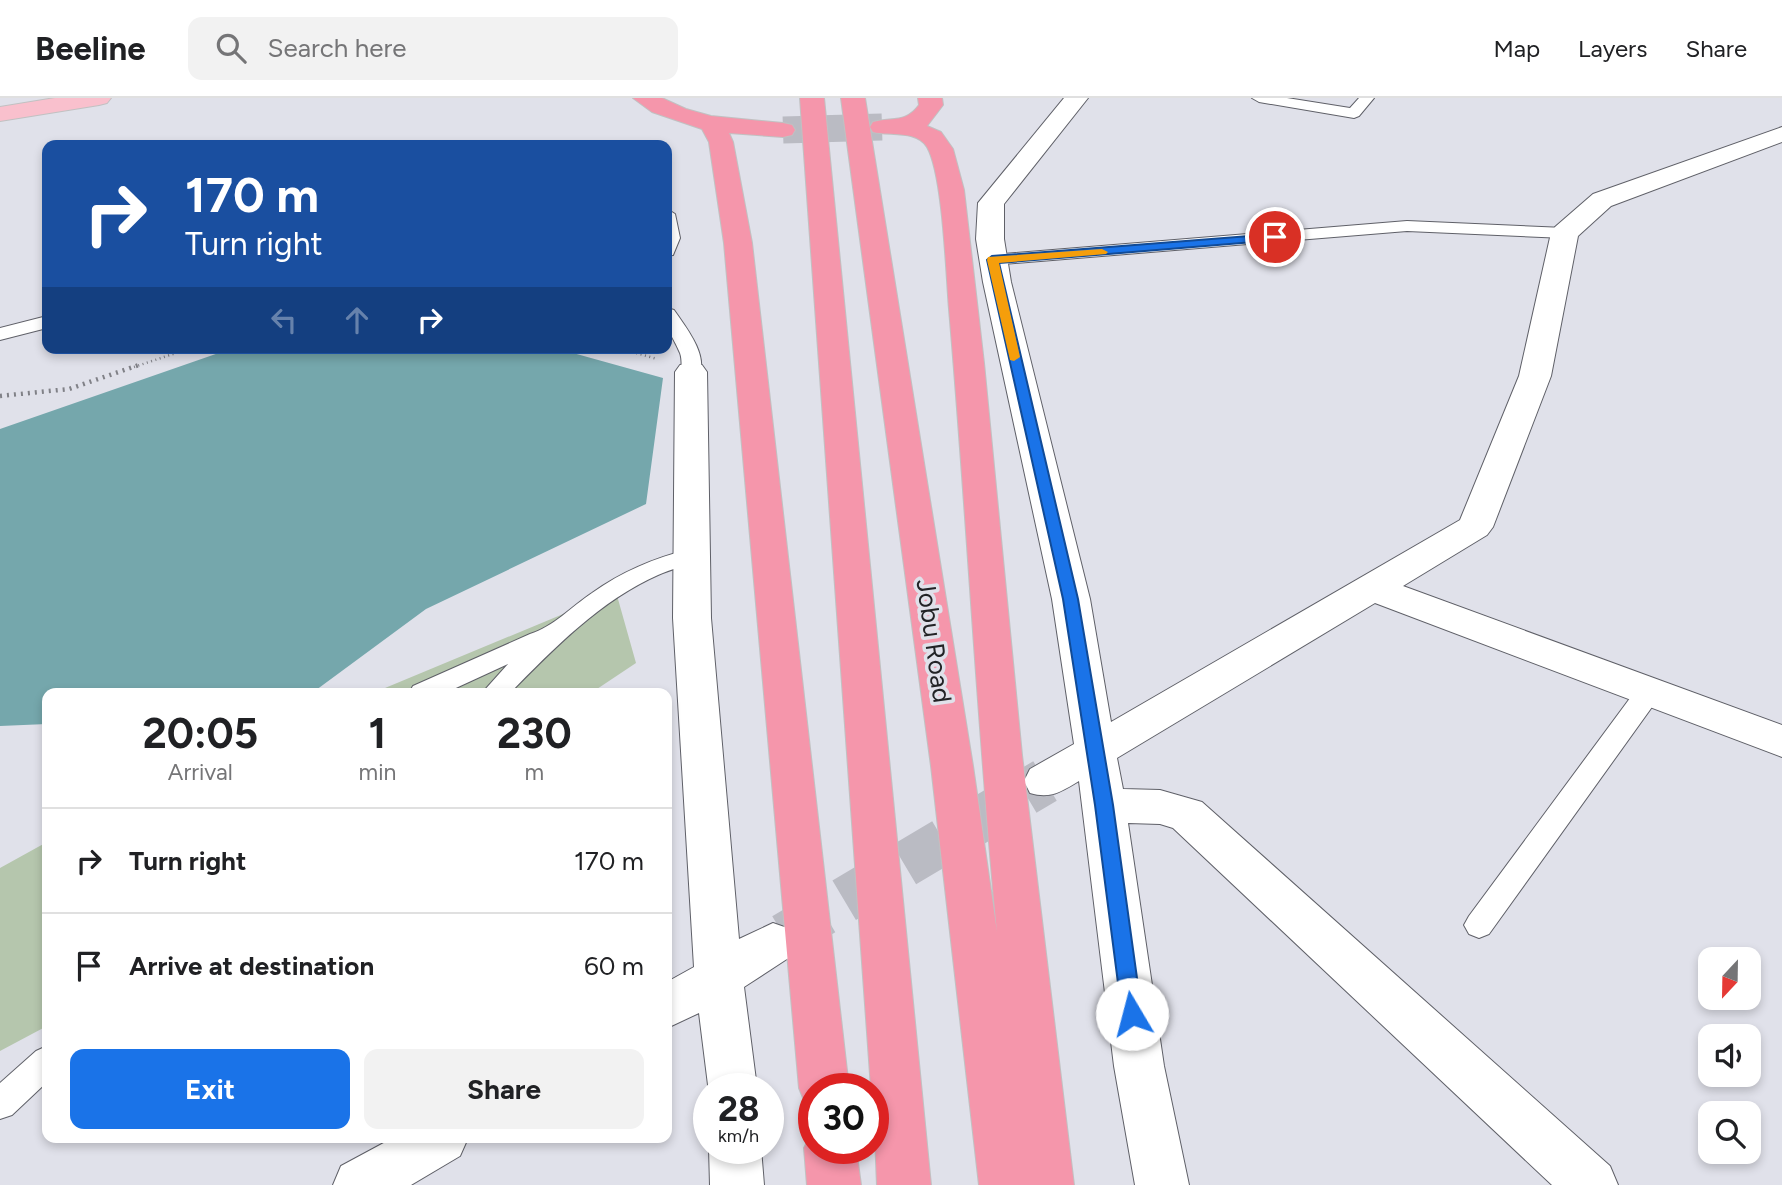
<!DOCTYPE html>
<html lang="en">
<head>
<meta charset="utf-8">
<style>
	:root { --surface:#fff; --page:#f2f2f2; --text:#202124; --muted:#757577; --line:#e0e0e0; --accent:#1a73e8 }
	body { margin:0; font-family:Figtree,sans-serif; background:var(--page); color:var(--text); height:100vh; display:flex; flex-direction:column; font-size:26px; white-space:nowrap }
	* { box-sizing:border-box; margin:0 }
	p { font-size:23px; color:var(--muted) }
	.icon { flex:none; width:38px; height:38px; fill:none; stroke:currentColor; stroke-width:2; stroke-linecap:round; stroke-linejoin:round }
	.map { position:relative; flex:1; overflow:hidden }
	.panel { position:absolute; left:42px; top:590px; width:630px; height:455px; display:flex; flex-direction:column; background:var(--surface); border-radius:14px; box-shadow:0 4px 10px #0003 }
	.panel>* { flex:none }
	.hud { position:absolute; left:42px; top:42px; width:630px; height:214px; border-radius:14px; box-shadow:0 4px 10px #0003; background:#1a4fa0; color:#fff; overflow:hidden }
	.needle { width:46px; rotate:202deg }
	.tools { position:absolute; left:1698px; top:849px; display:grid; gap:14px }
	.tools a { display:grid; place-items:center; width:63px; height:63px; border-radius:14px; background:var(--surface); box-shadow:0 4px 10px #0003; font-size:35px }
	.speed { position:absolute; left:693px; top:975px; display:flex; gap:14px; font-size:35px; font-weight:700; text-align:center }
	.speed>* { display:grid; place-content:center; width:91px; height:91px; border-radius:50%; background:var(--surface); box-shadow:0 4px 10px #0003; line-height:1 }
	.speed small { font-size:18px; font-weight:400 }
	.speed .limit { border:10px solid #d22; background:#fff; color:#111 }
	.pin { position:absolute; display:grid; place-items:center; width:60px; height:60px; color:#fff; margin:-30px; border:4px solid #fff; border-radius:50%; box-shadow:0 2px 7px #0007 }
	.me { position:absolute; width:77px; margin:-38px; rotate:352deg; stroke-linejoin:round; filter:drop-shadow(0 0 5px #0008) }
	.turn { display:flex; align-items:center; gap:24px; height:147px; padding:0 28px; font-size:32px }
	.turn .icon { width:91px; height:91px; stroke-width:2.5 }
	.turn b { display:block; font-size:49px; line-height:60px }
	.lanes { display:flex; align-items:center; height:66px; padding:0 28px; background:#0003; justify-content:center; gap:35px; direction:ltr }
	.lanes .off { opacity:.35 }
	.eta { display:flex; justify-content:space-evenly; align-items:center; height:119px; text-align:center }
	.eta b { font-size:42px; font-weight:700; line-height:49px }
	.primary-button { display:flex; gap:14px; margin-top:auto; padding:14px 28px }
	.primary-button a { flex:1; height:80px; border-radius:14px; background:var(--accent); color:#fff; font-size:28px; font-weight:700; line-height:80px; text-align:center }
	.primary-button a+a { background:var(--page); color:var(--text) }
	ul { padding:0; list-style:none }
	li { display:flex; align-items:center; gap:21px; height:105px; padding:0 28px; border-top:2px solid var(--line) }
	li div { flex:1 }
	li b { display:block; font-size:26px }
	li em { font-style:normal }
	header { display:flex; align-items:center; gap:42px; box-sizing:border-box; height:98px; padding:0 35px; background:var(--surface); border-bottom:2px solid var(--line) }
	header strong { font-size:33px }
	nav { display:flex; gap:38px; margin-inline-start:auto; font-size:24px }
	.search { width:490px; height:63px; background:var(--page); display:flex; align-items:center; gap:18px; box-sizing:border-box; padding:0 24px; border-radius:14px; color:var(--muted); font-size:26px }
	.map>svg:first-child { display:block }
	.green { fill:#b5c6ad }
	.water { fill:#75a7ac }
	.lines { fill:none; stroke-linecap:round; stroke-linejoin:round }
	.street-tunnel { stroke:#babbc3; stroke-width:46; stroke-dasharray:46 24; stroke-linecap:butt }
	.highway-tunnel { stroke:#babbc3; stroke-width:27; stroke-dasharray:27 13; stroke-linecap:butt }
	.lane-casing { stroke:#5f6068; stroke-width:2 }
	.street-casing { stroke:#5f6068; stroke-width:2 }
	.primary-casing { stroke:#c1c1c2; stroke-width:2 }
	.highway-casing { stroke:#c1c1c2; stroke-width:2 }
	.path-far1 { stroke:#808187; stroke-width:2.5; stroke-dasharray:1 3.5; stroke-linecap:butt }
	.path { stroke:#808187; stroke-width:4.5; stroke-dasharray:2 5; stroke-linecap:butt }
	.lane { fill:#fff; fill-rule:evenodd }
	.street { fill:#fff; fill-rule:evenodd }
	.primary { fill:#f9c0cd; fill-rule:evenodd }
	.highway { fill:#f596ab; fill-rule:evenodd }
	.route { fill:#1a73e8; stroke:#114b97; stroke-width:2 }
	.slow { fill:#f59e0b }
	.labels { text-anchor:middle; stroke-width:7; stroke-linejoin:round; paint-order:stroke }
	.street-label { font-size:26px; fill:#222326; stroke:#e0e1ea }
</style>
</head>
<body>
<header>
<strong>Beeline</strong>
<div class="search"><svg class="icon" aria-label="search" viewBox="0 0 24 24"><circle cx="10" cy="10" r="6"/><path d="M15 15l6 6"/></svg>Search here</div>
<nav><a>Map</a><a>Layers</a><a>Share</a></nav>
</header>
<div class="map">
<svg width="1782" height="1087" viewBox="0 0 1782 1087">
	<rect width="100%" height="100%" fill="#e0e1ea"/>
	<path class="green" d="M616,494L636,565L591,595H373Z
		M47,744V928L0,953V770Z"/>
	<path class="water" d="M233,250H555L663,280L646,406L426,511L312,595H47V626L0,628V331Z"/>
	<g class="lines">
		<path class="street-tunnel" d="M784,838L1045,683"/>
		<path class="highway-tunnel" d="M783,32L882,29"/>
		<g class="lane-casing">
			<path id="lane" d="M1252,0H1287L1350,10L1359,0H1374L1359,18L1354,20L1259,4Z
				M667,111L675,116L680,140L673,157L667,158Z
				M1407,123L1565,130L1574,135L1565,140L1407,133L992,167L983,162L992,157Z
				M667,210L674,212C685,228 710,259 698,278H684C680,271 683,263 680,255C671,234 666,235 667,210Z
				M47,218V230L0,242V230Z
				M691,451L699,454L703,459L699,464C685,468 671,471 658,477C601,502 553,551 510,595H482L508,566L445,595H409L413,588L530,536C553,529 571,509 592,495C623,473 654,460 691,451Z
				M1648,586L1657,588L1661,595L1657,602L1489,836L1479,840L1469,836L1464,827L1469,818L1639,588Z
				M47,948V984L12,1017L0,1021V985L36,953Z"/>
		</g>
		<g class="street-casing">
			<path id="street" d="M1064,0H1088L1004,106V141L1011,184L1090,501L1111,624L1460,422L1519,278L1551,135L1555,129L1593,96L1782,29V44L1611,108L1578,138L1551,278L1493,429L1487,437L1403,488L1782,627V659L1375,505L1117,660L1123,691L1160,692L1202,704L1610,1068L1618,1087H1552L1173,730L1160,726L1128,725L1164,968L1189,1087H1135L1114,968L1079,683C1061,694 1050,701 1030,695L1024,683L1030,671L1074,646L1052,501L983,184L976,141L978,105Z
				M691,265L702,267L707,274L711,520L739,841L773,825L790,831L796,845L790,859L744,889L757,990H709V995L699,915L667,930V884L694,869L673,520L675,274L680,267Z
				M393,1040H468L460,1058L411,1087H333L341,1068Z
				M709,1050H761L764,1087H710Z"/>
		</g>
		<g class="primary-casing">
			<path id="primary" d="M55,0H111L107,5L99,7L0,23V9Z"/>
		</g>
		<g class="highway-casing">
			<path id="highway" d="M633,0H662L686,11L711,18L783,25L792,27L795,32L792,37L783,39L729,35L733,44L752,145L849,990H814V1010L806,1007L799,990L724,145L709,44L702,31L652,14Z
				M800,0H824L931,1087H877L873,990H871Z
				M841,0H865L973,668L997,834C977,627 967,419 949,211C946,176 943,77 927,49C917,32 890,38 873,34L870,29L873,24C893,19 906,25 919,7L918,0H942L943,7L927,28L941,34L953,51L964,92L984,265L1022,657L1074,1087H979L931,668Z
				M814,1031V1050H856L861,1087H807L804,1050Z"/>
		</g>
		<path class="path-far1" d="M619,250L657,261
			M134,269L191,250"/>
		<path class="path" d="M0,298L69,291L139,267"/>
		<use href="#lane" class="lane"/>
		<use href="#street" class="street"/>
		<use href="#primary" class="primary"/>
		<use href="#highway" class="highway"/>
	</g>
	<path class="route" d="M1275,136L1279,137V142L999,165L1078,501L1113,707L1142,916L1139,922L1132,925L1125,922L1122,916L1095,707L1063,501L987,162L992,158Z"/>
	<path class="slow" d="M1102,151L1108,154L1106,156L999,165L1020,259L1014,263L1010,262L987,162L988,159Z"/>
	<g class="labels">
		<g class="street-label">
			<text transform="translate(934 543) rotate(82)" y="9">Jobu Road</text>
		</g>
	</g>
</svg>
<div class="tools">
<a><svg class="needle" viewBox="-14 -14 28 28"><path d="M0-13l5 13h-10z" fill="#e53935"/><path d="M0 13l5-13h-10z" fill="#757577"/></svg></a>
<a><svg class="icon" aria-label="sound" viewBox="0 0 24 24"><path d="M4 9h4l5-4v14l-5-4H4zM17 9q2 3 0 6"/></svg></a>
<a><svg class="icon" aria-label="search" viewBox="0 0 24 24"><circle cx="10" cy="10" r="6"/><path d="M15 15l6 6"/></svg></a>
</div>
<div class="speed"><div>28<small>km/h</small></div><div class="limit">30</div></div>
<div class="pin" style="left:1275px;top:139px;background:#d93025"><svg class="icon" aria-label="arrive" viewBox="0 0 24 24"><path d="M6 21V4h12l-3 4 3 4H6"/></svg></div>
<svg class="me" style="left:1132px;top:916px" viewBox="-20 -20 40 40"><circle r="19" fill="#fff"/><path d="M0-13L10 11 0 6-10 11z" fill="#1a73e8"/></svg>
<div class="hud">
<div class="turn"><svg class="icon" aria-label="right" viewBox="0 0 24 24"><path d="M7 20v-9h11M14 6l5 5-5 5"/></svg><div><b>170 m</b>Turn right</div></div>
<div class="lanes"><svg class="icon off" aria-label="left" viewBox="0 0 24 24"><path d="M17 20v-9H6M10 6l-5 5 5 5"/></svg><svg class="icon off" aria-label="ahead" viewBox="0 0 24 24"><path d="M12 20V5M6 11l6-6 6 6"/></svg><svg class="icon" aria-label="right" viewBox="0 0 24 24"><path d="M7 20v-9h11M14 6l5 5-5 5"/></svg></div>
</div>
<section class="panel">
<div class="eta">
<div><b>20:05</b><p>Arrival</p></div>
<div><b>1</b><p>min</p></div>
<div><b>230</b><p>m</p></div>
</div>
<ul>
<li><svg class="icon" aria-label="right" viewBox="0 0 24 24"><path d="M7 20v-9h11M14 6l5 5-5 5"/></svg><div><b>Turn right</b></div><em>170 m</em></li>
<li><svg class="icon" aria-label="arrive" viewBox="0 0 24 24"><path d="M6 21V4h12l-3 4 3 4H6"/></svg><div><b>Arrive at destination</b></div><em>60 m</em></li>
</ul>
<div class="primary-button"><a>Exit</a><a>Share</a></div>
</section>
</div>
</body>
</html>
